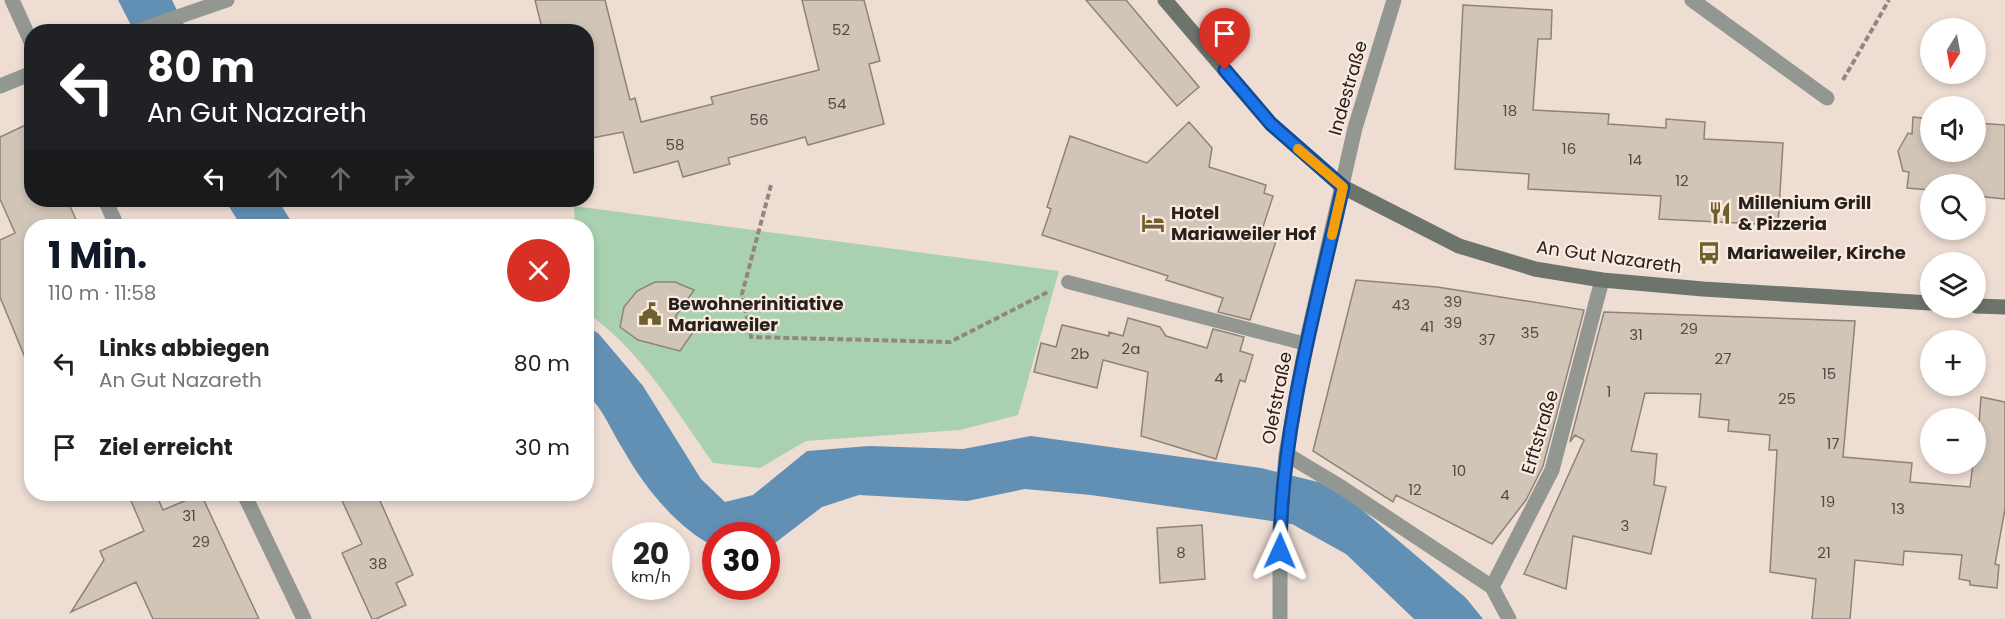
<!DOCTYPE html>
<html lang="de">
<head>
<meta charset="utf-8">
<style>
	:root { --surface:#fff; --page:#f6f6f6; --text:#222; --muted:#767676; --accent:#111827 }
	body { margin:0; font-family:Poppins,sans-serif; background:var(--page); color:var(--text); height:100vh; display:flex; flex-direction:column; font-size:22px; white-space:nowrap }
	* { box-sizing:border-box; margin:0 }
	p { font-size:20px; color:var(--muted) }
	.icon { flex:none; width:33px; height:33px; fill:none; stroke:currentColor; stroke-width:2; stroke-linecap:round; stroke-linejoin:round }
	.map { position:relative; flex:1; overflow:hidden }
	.side { position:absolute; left:24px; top:219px; width:570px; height:282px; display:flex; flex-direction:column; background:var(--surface); border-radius:24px; box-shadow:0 3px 9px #0003 }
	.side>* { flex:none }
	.guide { position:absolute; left:24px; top:24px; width:570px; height:183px; border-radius:24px; box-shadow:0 3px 9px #0003; background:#202124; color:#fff; overflow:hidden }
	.needle { width:39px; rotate:191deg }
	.fabs { position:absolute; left:1920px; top:18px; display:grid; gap:12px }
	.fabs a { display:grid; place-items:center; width:66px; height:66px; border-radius:50%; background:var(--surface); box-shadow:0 3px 9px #0003; font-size:30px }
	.speed { position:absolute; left:612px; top:522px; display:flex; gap:12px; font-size:30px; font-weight:700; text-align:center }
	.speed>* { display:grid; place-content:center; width:78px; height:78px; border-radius:50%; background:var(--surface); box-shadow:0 3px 9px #0003; line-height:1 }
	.speed small { font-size:15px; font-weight:400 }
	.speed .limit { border:9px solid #d22; background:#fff; color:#111 }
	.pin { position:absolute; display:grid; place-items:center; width:51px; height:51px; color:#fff; margin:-62px -26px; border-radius:50% 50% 50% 0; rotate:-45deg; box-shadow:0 0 6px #0007 }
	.pin .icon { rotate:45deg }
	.me { position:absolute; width:66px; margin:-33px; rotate:1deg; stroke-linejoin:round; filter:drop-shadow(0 0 4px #0008) }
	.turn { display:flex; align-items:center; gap:21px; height:126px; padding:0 24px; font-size:27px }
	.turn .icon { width:78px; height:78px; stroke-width:2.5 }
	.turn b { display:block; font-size:42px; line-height:51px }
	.lanes { display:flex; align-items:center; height:57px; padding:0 24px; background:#0003; justify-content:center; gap:30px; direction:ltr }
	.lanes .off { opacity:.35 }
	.round { display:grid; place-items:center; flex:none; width:63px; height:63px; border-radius:32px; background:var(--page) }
	.head { display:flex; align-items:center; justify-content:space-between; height:102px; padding:0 24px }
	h1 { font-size:36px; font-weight:700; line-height:45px; color:var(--accent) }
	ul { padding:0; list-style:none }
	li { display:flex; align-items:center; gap:18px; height:84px; padding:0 24px }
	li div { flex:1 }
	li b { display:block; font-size:22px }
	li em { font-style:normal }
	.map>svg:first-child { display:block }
	.green { fill:#a9d1b0 }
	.water { fill:#628fb4 }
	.building { fill:#d1c5b8; stroke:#8e8377; stroke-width:1.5 }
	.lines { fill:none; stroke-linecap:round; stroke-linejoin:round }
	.path { stroke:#92867f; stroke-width:4; stroke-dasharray:6 3; stroke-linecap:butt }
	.service { stroke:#929792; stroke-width:14 }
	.minor { stroke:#929792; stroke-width:15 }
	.secondary { stroke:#6c746c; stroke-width:15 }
	.route-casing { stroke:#114b97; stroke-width:15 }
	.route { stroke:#1a73e8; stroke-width:10 }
	.slow { stroke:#f59e0b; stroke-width:10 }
	.labels { text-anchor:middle; stroke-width:4.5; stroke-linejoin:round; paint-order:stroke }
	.number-label { font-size:15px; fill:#524a44 }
	.street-label { font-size:18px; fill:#27211e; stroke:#fbeae0 }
	.poi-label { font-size:18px; font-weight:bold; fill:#27211e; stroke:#fbeae0; text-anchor:start }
</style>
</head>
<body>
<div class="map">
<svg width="2005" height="619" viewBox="0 0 2005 619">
	<rect width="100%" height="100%" fill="#eeddd3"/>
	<path class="green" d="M574,206L1059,271L1018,415L960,430L806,441L760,468L713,463C676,411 640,349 587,313L586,226H575Z"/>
	<path class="water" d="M118,0H172L187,31H134Z
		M225,200H278L294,226H241Z
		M586,327L598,333L643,386L701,479L725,502L753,495L807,451L869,446L963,449L1031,436L1261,468L1326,484L1340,491L1466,598L1483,619H1414L1346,554L1292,524L1091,495L1025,489L967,501L859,495L822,507L775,543L767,544L766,536H716L715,547C677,528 645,488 624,451C611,431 604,410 587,394Z"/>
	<path class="building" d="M535,0H605L630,100L635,98L641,122L713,104L711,97L819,70L802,0H864L880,61L869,64L884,124L808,145L805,137L728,158L730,164L683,177L678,161L634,173L623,132L586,139V32H543Z
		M1086,0H1126L1199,87L1177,106Z
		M1463,5L1552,10L1551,39H1538L1533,110L1609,114L1608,124L1666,128V119L1705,122L1704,139L1783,143L1778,225L1659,219L1661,196L1528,189L1529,174L1455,169Z
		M1913,117L1930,119V152H1976V123L2005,125V199L1976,196V184H1930V190L1907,188L1909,172L1903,171L1898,151L1908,133L1912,134Z
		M32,122V200H67L79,226H32L31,372L0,297V240L15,233L0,199V137Z
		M1189,122L1212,148L1209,167L1266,185L1264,193L1273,196L1261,233L1277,238L1250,320L1218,312L1223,298L1166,280L1168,276L1042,235L1051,209L1047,207L1070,136L1147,163Z
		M1356,280L1437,287L1584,310L1543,466L1526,500L1492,544L1396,495L1393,502L1313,451Z
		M655,282H675L694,290L675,317L696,328L680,351L638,340L620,327L624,307L637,291Z
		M1604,312L1855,321L1843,457L1912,463L1910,482L1970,487L1973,464H1976L1981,397L2005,402V509L1995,564L1999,565L1997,588L1970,585V581L1959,579L1962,555L1904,551L1903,565L1855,560L1850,619H1812L1816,579L1770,572L1777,450H1769L1770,435L1728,431L1729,420L1699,417L1701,394L1645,393L1631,451L1657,454L1654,485L1666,487L1651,554L1573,536L1566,589L1524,574L1584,440L1575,435L1570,442Z
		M1128,318L1160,327L1166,336L1207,348L1213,329L1244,337L1240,351L1253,355L1245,382L1240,380L1216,459L1141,436L1148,372L1103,360L1097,388L1034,372L1041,343L1056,347L1062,325L1109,336V332L1123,336Z
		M128,494H156L163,510L201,494L259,619H153L136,582L71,612L104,560L100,551L144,531Z
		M339,494H377L413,575L396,583L406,605L376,619H372L342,553L362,544Z
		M1202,525L1205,579L1160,583L1157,528Z"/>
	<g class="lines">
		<path class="path" d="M1843,80L1889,0
			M771,185L742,294L751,337L950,342L1048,292"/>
		<path class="service" d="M1068,282L1306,344"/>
		<path class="minor" d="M12,0L32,44
			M1692,0L1827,98
			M134,32L227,0
			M0,86L32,73
			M105,200L117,226
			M1286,454L1341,487L1492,587L1509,619
			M244,494L304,619
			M1492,587L1552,470L1602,280
			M1280,619V529L1286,454L1306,344L1355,128L1394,0"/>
		<path class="secondary" d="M1165,0L1271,124L1343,187L1459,246L1535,269L1602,280L1703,289L1930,303
			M1976,306L2005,307"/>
	</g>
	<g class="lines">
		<g class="route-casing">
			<path id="route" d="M1225,70L1271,124L1343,187C1316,307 1281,427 1280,551"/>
		</g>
		<use href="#route" class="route"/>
		<path class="slow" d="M1298,149L1343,187L1332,235"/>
	</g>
	<defs>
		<g id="restaurant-bare" transform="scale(1.8)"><path d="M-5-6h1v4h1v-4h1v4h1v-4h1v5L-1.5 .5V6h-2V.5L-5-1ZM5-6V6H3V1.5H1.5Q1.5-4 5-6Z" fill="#6e5f2d" stroke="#fbeae0" stroke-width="2.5" paint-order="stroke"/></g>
		<g id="hotel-bare" transform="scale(1.8)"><path d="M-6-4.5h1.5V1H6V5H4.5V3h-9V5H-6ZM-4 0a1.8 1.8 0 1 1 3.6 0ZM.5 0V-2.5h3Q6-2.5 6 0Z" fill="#6e5f2d" stroke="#fbeae0" stroke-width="2.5" paint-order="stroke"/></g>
		<g id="bus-bare" transform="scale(1.8)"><path d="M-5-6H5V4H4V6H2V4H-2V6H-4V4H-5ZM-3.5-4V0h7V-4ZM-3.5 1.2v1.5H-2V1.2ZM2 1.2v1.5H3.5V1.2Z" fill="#6e5f2d" stroke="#fbeae0" stroke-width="2.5" paint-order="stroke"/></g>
		<g id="civic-bare" transform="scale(1.8)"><path d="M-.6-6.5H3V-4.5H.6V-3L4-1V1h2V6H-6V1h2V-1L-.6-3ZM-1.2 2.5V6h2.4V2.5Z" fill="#6e5f2d" stroke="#fbeae0" stroke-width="2.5" paint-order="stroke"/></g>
	</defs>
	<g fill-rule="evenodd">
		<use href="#restaurant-bare" x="1720" y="213"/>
		<use href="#hotel-bare" x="1153" y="223"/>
		<use href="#bus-bare" x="1709" y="253"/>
		<use href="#civic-bare" x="650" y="314"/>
	</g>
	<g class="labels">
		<g class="number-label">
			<text x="841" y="35">52</text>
			<text x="837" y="109">54</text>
			<text x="1510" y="116">18</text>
			<text x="759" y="125">56</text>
			<text x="675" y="150">58</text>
			<text x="1569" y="154">16</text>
			<text x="1635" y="165">14</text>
			<text x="1682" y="186">12</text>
			<text x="1453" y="307">39</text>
			<text x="1401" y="310">43</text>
			<text x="1453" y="328">39</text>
			<text x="1427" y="332">41</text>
			<text x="1689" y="334">29</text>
			<text x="1530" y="338">35</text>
			<text x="1636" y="340">31</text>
			<text x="1487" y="345">37</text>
			<text x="1131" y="354">2a</text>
			<text x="1080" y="359">2b</text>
			<text x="1723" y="364">27</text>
			<text x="1829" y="379">15</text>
			<text x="1219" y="383">4</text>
			<text x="1609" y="397">1</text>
			<text x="1787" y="404">25</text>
			<text x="1833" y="449">17</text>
			<text x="1459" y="476">10</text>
			<text x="1415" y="495">12</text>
			<text x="1505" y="500">4</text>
			<text x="1828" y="507">19</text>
			<text x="1898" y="514">13</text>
			<text x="189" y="521">31</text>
			<text x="1625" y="531">3</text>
			<text x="201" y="547">29</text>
			<text x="1181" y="558">8</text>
			<text x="1824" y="558">21</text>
			<text x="378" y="569">38</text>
		</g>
		<g class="street-label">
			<text transform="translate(1348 88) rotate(-74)" y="6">Indestraße</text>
			<text transform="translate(1609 257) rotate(8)" y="6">An Gut Nazareth</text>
			<text transform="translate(1277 398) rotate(-79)" y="6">Olefstraße</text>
			<text transform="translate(1540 432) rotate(-73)" y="6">Erftstraße</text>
		</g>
		<g class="poi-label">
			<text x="1738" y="209">Millenium Grill<tspan x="1738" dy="21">&amp; Pizzeria</tspan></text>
			<text x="1171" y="219">Hotel<tspan x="1171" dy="21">Mariaweiler Hof</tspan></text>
			<text x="1727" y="259">Mariaweiler, Kirche</text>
			<text x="668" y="310">Bewohnerinitiative<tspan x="668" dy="21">Mariaweiler</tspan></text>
		</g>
	</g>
</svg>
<div class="fabs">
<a><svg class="needle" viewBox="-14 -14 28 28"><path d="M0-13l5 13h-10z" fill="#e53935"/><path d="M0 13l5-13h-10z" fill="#767676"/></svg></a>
<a><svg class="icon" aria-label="sound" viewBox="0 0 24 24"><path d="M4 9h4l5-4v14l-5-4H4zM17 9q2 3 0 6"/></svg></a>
<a><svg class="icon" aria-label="search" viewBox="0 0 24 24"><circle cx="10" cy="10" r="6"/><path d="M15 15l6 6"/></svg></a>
<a><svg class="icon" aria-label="layers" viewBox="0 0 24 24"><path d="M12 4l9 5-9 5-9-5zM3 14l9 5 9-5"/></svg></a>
<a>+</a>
<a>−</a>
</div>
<div class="speed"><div>20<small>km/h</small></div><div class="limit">30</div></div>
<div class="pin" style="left:1225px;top:70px;background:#d93025"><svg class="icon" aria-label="arrive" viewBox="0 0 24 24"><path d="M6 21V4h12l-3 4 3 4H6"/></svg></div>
<svg class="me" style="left:1280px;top:551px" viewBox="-20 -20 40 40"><path d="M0-17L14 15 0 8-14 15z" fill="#1a73e8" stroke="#fff" stroke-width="4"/></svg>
<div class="guide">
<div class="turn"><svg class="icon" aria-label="left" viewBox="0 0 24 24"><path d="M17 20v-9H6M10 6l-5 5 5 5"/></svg><div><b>80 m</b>An Gut Nazareth</div></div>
<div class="lanes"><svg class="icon" aria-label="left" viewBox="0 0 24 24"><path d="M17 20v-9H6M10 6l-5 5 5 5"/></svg><svg class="icon off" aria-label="ahead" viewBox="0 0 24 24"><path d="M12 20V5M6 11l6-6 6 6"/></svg><svg class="icon off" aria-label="ahead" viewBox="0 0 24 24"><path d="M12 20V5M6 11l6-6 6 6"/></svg><svg class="icon off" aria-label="right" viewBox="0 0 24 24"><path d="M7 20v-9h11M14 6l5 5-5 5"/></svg></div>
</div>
<section class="side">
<div class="head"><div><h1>1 Min.</h1><p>110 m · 11:58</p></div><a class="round" style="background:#d93025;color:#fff"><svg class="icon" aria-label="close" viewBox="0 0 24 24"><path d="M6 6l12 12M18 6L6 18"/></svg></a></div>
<ul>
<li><svg class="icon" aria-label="left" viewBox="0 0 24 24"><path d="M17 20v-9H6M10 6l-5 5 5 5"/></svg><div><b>Links abbiegen</b><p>An Gut Nazareth</p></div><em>80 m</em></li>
<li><svg class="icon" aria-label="arrive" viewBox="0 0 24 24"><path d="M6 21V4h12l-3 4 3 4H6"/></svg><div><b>Ziel erreicht</b></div><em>30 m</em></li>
</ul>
</section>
</div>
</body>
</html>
